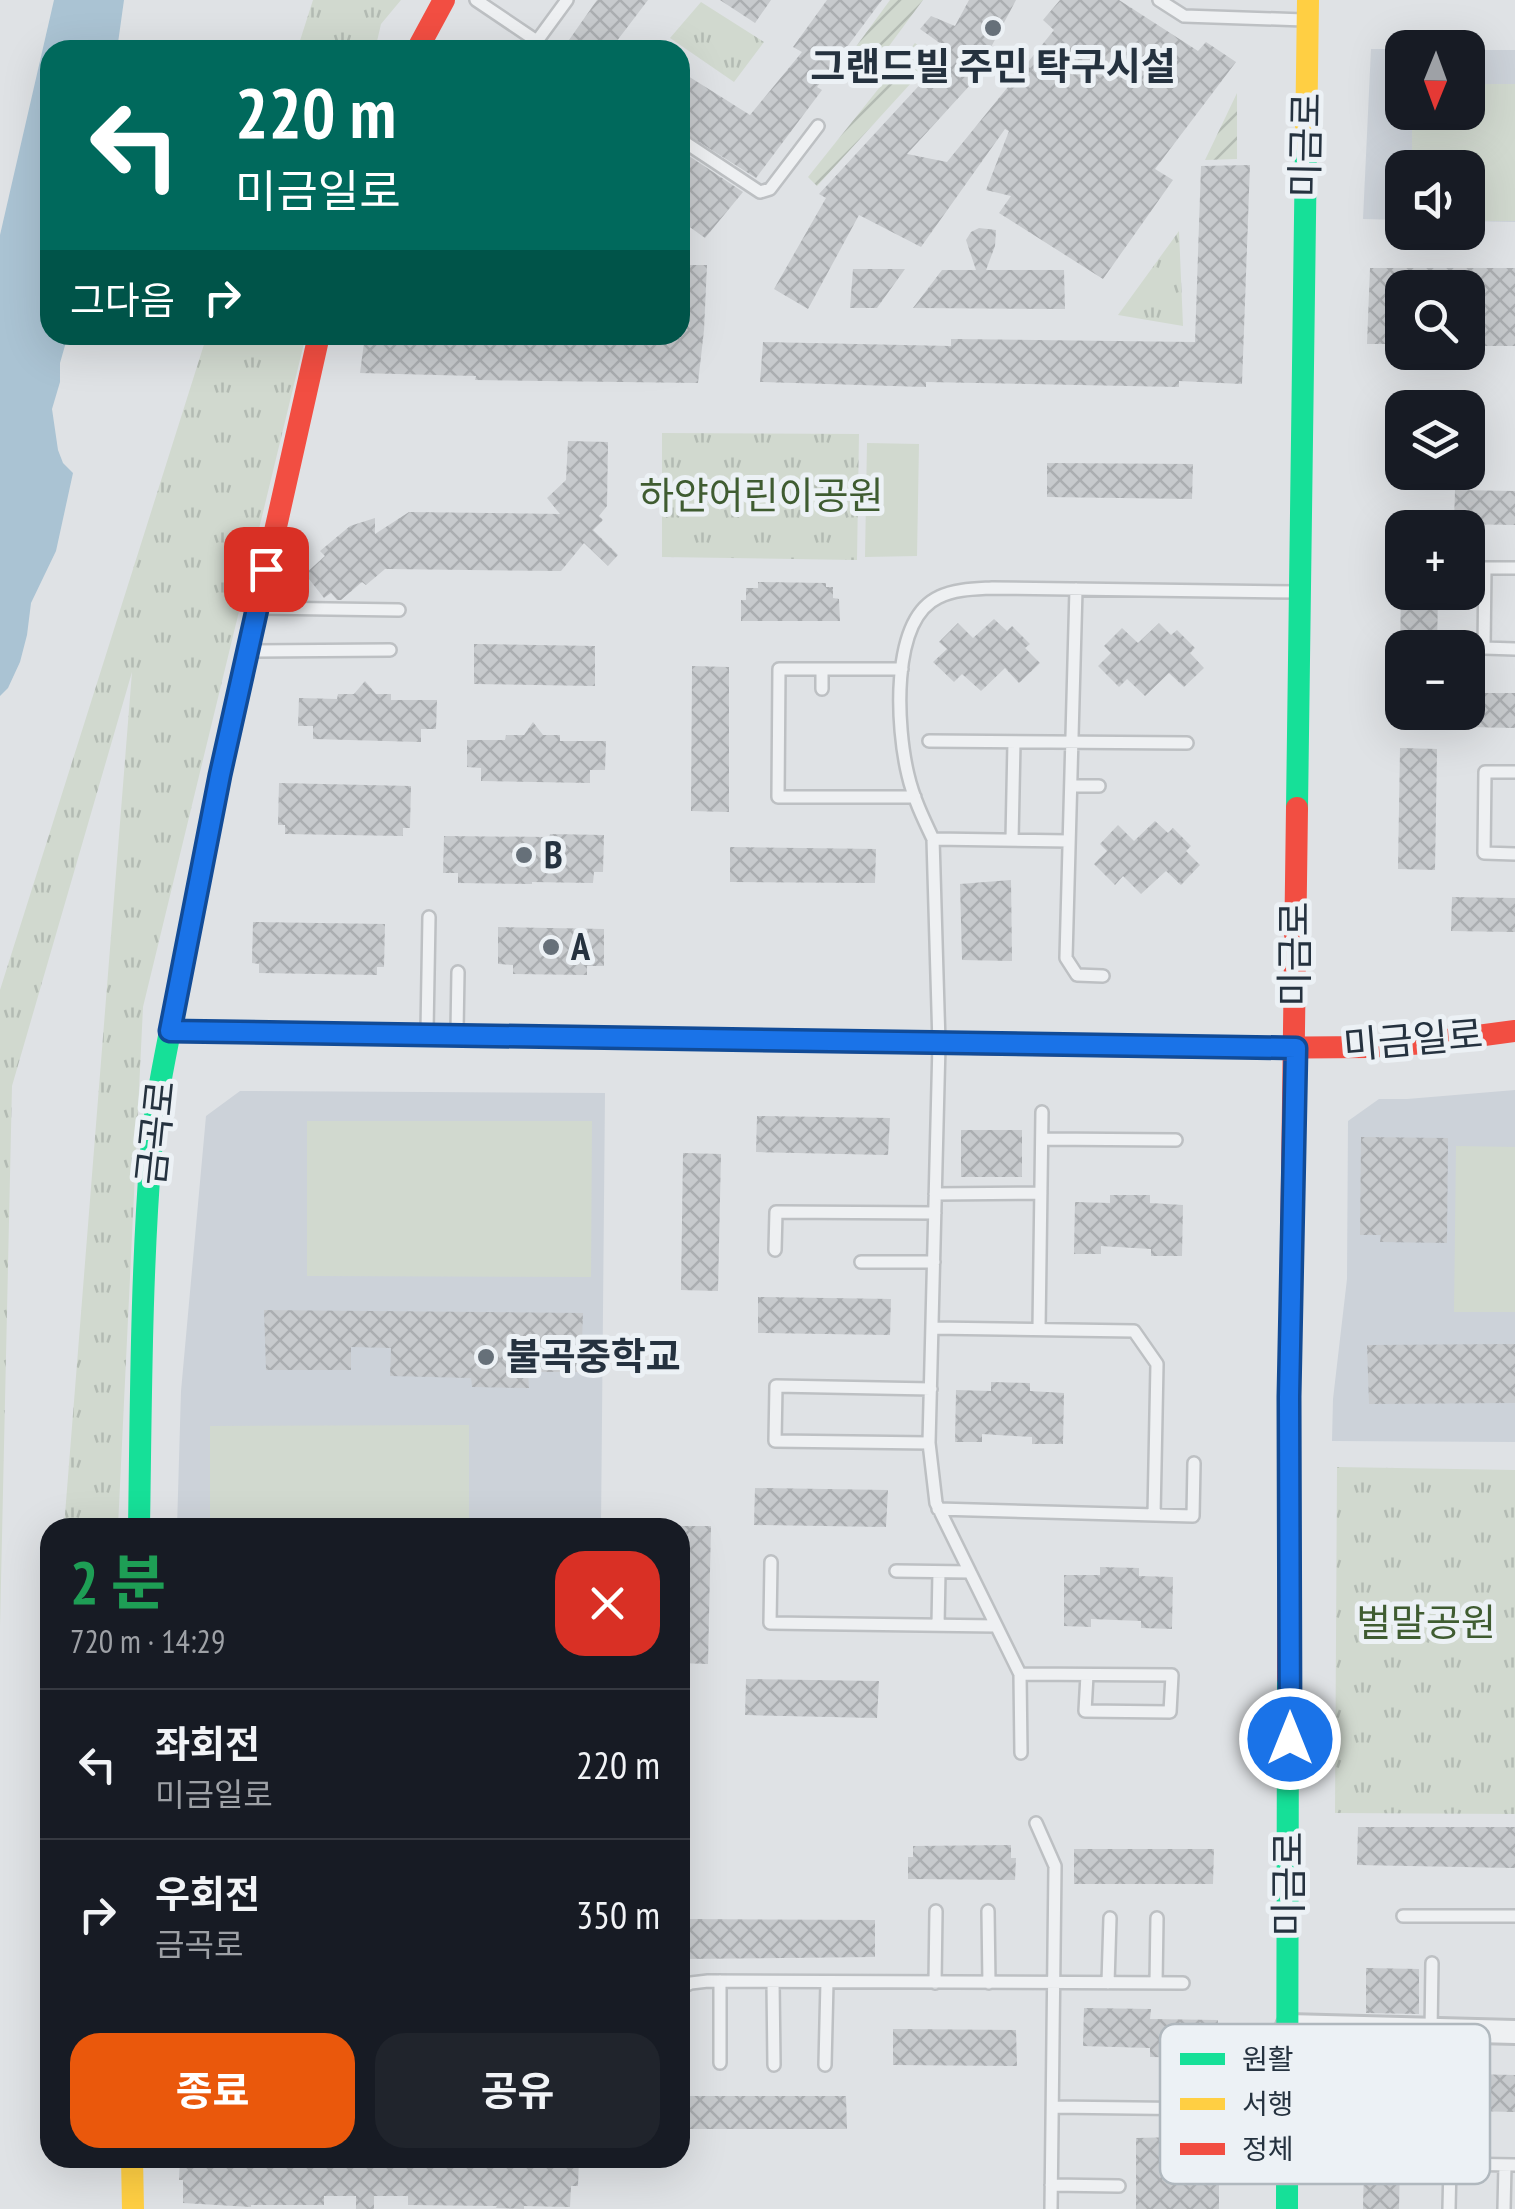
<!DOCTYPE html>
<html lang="ko">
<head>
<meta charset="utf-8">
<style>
	:root { --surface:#171b24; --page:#20242c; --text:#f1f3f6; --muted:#9ea1a6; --line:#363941; --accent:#ea580c }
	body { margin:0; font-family:"PT Sans Narrow","Noto Sans KR",sans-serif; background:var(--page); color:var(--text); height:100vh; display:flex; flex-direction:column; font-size:38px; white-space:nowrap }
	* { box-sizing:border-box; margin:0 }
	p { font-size:32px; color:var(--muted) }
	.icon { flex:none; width:55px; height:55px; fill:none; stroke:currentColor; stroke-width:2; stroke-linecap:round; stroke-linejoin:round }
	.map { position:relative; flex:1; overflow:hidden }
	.side { position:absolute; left:40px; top:1518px; width:650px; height:650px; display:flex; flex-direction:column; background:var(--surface); border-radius:30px; box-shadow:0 10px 40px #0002 }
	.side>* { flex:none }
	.top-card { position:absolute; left:40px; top:40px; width:650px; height:305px; border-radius:30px; box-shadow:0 10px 40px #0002; background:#00695c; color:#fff; overflow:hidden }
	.needle { width:65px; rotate:181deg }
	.buttons { position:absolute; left:1385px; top:30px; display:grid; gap:20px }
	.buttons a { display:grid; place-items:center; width:100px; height:100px; border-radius:20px; background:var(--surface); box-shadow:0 10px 40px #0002; font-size:50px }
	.pin { position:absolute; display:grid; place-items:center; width:85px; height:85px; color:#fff; margin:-42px; border-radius:20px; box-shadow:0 5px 15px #0006 }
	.me { position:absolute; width:110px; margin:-55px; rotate:0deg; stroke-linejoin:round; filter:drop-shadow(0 0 8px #0008) }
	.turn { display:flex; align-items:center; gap:35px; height:210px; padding:0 30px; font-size:45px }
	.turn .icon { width:130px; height:130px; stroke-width:2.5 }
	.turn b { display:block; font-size:70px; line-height:85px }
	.then { display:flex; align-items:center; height:95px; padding:0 30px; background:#0003; gap:20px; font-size:38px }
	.round { display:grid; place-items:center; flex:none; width:105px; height:105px; border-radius:30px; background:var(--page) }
	.overview { display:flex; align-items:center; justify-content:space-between; height:170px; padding:0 30px }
	h1 { font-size:60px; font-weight:700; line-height:75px; color:#1e9e55 }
	.primary-button { display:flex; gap:20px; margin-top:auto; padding:20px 30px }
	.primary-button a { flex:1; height:115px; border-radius:30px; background:var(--accent); color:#fff; font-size:40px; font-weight:700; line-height:115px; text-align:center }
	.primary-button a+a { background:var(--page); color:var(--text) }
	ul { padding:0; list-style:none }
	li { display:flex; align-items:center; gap:30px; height:150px; padding:0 30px; border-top:2px solid var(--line) }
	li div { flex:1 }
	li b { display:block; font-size:38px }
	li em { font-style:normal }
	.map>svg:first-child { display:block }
	.built { fill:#ccd2d9 }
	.park { fill:url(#park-tufts) }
	.garden { fill:url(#garden-furrows) }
	.pitch { fill:#d1d9cf }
	.water { fill:#aac3d3 }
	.building { fill:url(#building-cross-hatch) }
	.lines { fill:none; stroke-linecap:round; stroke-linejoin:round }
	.lane-casing { stroke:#bdc0c3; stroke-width:16 }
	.street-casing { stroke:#bdc0c3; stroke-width:28 }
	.lane { stroke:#eef0f2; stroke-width:11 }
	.street { stroke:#eef0f2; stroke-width:22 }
	.fast { stroke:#16e098; stroke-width:22 }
	.slow { stroke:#ffcf43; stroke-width:22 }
	.jam { stroke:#f24e42; stroke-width:22 }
	.route-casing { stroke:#114b97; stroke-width:25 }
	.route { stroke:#1a73e8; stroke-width:18 }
	.poi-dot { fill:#667079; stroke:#ecf1f5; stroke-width:4 }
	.labels { text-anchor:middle; stroke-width:10; stroke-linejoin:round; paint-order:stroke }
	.poi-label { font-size:38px; font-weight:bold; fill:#25323f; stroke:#ecf1f5; text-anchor:start }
	.street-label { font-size:38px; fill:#25323f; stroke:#ecf1f5 }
	.park-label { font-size:38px; fill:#3f5c31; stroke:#ecf1f5 }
	.key { fill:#ecf1f5; stroke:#b0b8be; stroke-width:2.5 }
	.key-label { font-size:28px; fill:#25323f }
</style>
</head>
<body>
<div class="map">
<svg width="1515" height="2209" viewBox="0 0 1515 2209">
	<defs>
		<pattern id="park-tufts" width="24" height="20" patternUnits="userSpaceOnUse" patternTransform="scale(2.5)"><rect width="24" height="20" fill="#d1d9cf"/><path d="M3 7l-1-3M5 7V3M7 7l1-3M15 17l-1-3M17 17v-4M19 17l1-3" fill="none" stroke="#b3bbb3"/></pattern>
		<pattern id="garden-furrows" width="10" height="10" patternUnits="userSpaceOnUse" patternTransform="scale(2.5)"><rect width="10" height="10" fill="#d1d9cf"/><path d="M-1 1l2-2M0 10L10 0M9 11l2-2" fill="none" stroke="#b3bbb3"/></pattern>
		<pattern id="building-cross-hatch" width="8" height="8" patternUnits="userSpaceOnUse" patternTransform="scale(2.5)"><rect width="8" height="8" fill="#c7cacd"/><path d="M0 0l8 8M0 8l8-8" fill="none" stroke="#abaeb1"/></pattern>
	</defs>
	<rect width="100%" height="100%" fill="#dfe2e5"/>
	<path class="built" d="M1371,49H1402V112H1468V50H1515V222L1468,221V168H1402V220L1363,219Z
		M1515,1090V1442L1332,1441L1333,1399L1347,1279L1348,1121L1379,1099H1407Z
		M240,1091L605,1093L601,1527L177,1528L181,1391L206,1116Z"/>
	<path class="park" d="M313,0H401L381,24L375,50H297Z
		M701,2L764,42L734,82L670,38Z
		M1179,231L1183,326L1118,315Z
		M207,335H306L143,1007L118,1527H64L132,672L12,1086L0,1627V990Z
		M662,433L859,434L857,560L662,557Z
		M1337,1467L1515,1470V1814L1335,1813Z"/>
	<path class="garden" d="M890,0H923L858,88L836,74Z
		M915,43L933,59L817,186L808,177Z
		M1237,93V159L1205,160Z"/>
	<path class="pitch" d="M1468,84H1515V221H1468V168L1412,167V113L1468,112Z
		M867,443L919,444L917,556L865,557Z
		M307,1121H592L591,1277L307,1276Z
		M1456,1146L1515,1147V1312H1454Z
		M469,1425V1527H210V1426Z"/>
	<path class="water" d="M54,0H124L117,50H50V335H68L60,363V382L52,409L58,450L63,463L73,473L56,551L31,603L27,635L20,662L8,688L0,696V235Z"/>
	<path class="building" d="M597,0H648L610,50H562Z
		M720,0H771L755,23Z
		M827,0H882L817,87L822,90L756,178L680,130V71L750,115L802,52L793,47Z
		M969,0H1016L972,83L907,154L947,162L1054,30L1043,20L1060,0H1119L1198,51L1206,42L1236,62L1155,169L1173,180L1103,279L999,213L1011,196L986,190L1009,131L1005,129L921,247L859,215L808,309L774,289L826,198L819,194L951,51L920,29L931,16L955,26Z
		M680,150L743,192L705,238L680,220Z
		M1250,165L1242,384L1179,381V387L926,382V387L760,382L763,342L951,346V339L1195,342L1201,166Z
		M979,228L996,230L995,246L986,270H1064L1065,309L913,308L942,270H976L966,240L971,232Z
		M680,265H707L704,330L698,383L475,380L476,376L360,373L365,335H561L680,338Z
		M1370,268H1515V346H1468V288H1402V344H1367Z
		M853,269H905L877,308H850Z
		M568,441L608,442L607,506L599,516L603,520L593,530L618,555L608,566L584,543L561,571L385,569L366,585L362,582L341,600H337L331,593L324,598L305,574L325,556L320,551L350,526L375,518V534L409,512L560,514L547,498L566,480Z
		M1047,463L1193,464L1192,499L1047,497Z
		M1455,490L1515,491V525L1454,524Z
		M758,582L826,583V587H833V598L839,599L840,621H741V600H746V588H758Z
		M1401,592H1438L1437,648H1400Z
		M994,619L1007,631L1012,626L1030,644L1025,648L1040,663L1019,683L1005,668L981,691L962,674L954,682L933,662L947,649L939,642L958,623L973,638Z
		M1159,623L1171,635L1177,630L1195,648L1190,653L1204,668L1184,687L1169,673L1145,696L1127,679L1119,687L1098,666L1111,653L1104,646L1122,628L1138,643Z
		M474,644L595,646V686L474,684Z
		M692,666L729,667V812L691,811Z
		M365,681L376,694H391V700H437L436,729H421V742L313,739V726H298L299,698L337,699L338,694H354Z
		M1468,693H1515V728L1468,727Z
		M533,722L543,735H560V741H606L605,770H590V783L481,781V768L467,767V740H505L506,735H524Z
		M1400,748L1437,749L1435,870L1398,869Z
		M279,783L411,786L410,828H403V836L285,834V825H278Z
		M1155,821L1168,833L1173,828L1191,846L1186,851L1200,865L1181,885L1166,871L1141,894L1123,876L1115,885L1094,864L1107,851L1100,844L1118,825L1134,841Z
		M550,834L604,835L603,872H594L593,883L532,882V884L458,883V873H443L444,836L549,837Z
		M730,847L876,849L875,883L730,882Z
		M1011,880L1012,961L962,960L960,884Z
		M1452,897L1515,898V932L1451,931Z
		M253,922L385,924L384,967H377V975L259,973V964L252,963Z
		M498,927L604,929V966H587V975L513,974V965L498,964Z
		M757,1116L890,1118L888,1155L756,1152Z
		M961,1130H1022V1177H961Z
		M1361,1137L1448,1138L1447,1243L1380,1242L1381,1235H1360Z
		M683,1153L721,1154L718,1291L681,1290Z
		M1110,1195H1150V1203L1183,1205L1182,1256H1151V1249L1101,1246V1254H1074L1075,1202L1110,1203Z
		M758,1297L891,1299L890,1335L758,1333Z
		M264,1310L583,1313L581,1372H528L529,1388L472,1387L471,1378L390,1376L391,1348L351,1347V1370H266Z
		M1515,1344V1403L1369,1404L1367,1345Z
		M991,1382L1030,1383V1391L1064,1393L1063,1444H1032V1437L982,1434V1442H955L956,1390L991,1391Z
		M755,1488L888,1490L886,1527L754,1525Z
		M680,1526H711L708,1664L680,1663Z
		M1100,1567L1139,1568V1576L1173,1577L1172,1629L1141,1628V1621L1091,1619V1627L1064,1626V1575H1100Z
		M746,1679L879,1681L877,1718L745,1715Z
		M1358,1827H1515V1868L1357,1865Z
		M1011,1845V1858H1016L1015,1880L908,1879V1857H913V1846Z
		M1074,1849H1214L1213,1884H1074Z
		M680,1919L875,1920V1957L680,1959Z
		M1366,1968L1419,1969V2014L1366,2013Z
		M1084,2008L1151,2009L1150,2019L1218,2020L1217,2058L1150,2057V2048L1083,2046Z
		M893,2029L1016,2030L1017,2066L893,2065Z
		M1426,2073L1515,2075V2112L1425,2110Z
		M680,2096H846L847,2129H680Z
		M1365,2113L1401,2114L1399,2209H1363Z
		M1219,2136V2209H1136V2138Z
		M180,2158H579L578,2186H571L570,2207L524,2206V2209L496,2208L497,2206L408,2205V2196H374V2209H356V2196H324V2205H251V2207L183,2203V2180H179Z"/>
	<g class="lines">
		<g class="lane-casing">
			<path id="lane" d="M476,0L550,50
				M1159,0L1184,16L1304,20
				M537,41L567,0
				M680,139L760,192L770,189L818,126
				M1515,568H1485L1484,648L1515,649
				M1076,589L1066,958L1077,975L1103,976
				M261,608L399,610
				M252,651L390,650
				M902,669H779L778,797H915
				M822,689V669
				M929,741L1187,743
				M1515,772H1485L1484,853L1515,854
				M1071,786H1099
				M933,839L1069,841
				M1012,840L1014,742
				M427,1031L429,917
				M457,1031L458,972
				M1042,1139L1176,1140
				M935,1194L1041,1193
				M775,1250L776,1212L935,1213
				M861,1262H934
				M932,1328L1134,1331L1157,1364L1154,1515
				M1039,1329L1042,1112
				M929,1443L775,1441L776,1386L931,1389
				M938,1509L1193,1516L1194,1463
				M771,1562L770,1623L996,1626
				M896,1571L970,1572
				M938,1625L939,1572
				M1020,1674L1172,1675L1170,1712L1085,1711L1087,1675
				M1021,1753L1020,1674L936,1503L929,1443L939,1044L933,839C923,818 913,797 908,775C897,730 889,620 939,597C955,589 975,589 992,588L1298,592
				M1036,1823L1055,1866L1051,2209
				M988,1911L989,1983
				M1403,1916H1515
				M773,1982L774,2065
				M935,1983L936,1911
				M1108,1983L1110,1918
				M1156,1983L1157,1918
				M680,1988L691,1983L708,1981L1183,1983
				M1431,2031L1432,1963
				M720,2063V1981
				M825,2065L827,1982
				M1053,2107L1215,2109
				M1051,2185L1119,2186
				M1449,2209L1450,2164L1515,2165
				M1504,2209L1505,2165"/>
		</g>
		<g class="street-casing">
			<path id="street" d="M1288,2026L1515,2032"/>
		</g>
		<use href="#lane" class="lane"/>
		<use href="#street" class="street"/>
		<path class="fast" d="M1297,808L1306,145
			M170,1031L777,1041
			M139,1528C141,1403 141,1277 151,1152C156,1091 171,1030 182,971
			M1287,2209L1288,1678"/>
		<path class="slow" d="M1306,145L1308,0
			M182,971L220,775L273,540
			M132,2158L133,2209"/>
		<path class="jam" d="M417,50L444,0
			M273,540L319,335
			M777,1041L1227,1048L1369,1047L1425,1043L1515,1031
			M1288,1678L1289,1397L1297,808"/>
	</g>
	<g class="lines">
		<g class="route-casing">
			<path id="route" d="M266,569L220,775L170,1031L1296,1048L1289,1397L1290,1739"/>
		</g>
		<use href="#route" class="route"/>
	</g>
	<g class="poi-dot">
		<circle cx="993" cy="28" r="10"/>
		<circle cx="524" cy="855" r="10"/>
		<circle cx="551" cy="947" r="10"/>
		<circle cx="486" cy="1357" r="10"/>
	</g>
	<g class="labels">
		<g class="poi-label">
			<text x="993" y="80" text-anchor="middle">그랜드빌 주민 탁구시설</text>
			<text x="544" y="868">B</text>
			<text x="571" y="960">A</text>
			<text x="506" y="1370">불곡중학교</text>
		</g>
		<g class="street-label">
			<text transform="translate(1306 145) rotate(-89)" y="13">미금로</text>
			<text transform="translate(1295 954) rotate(-90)" y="13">미금로</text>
			<text transform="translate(1413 1040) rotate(-5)" y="13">미금일로</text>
			<text transform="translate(156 1133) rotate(-84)" y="13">금곡로</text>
			<text transform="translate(1289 1884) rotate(-90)" y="13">미금로</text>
		</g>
		<g class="park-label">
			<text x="761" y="509">하얀어린이공원</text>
			<text x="1426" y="1636">벌말공원</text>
		</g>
	</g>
	<rect x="1160" y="2024" width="330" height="160" rx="15" class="key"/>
	<rect x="1180" y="2053" width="45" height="12" fill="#16e098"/>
	<rect x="1180" y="2098" width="45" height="12" fill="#ffcf43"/>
	<rect x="1180" y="2143" width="45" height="12" fill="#f24e42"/>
	<g class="key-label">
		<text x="1242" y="2069">원활</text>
		<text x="1242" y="2114">서행</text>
		<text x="1242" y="2159">정체</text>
	</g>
</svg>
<div class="buttons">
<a><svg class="needle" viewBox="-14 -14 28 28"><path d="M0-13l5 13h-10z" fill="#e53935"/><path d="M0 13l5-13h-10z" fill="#9ea1a6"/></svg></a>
<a><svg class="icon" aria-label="sound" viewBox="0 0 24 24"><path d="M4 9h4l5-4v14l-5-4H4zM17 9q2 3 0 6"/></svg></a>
<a><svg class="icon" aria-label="search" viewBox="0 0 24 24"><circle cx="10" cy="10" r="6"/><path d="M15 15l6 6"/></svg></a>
<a><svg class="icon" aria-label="layers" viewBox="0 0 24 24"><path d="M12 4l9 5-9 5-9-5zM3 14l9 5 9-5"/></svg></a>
<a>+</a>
<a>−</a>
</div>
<div class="pin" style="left:266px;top:569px;background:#d93025"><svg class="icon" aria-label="arrive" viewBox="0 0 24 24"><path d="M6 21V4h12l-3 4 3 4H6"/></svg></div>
<svg class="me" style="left:1290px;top:1739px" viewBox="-20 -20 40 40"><circle r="17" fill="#1a73e8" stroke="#fff" stroke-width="3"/><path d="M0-11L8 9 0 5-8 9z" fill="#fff"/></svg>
<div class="top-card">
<div class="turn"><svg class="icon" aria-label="left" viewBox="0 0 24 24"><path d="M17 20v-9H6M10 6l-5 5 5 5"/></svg><div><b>220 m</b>미금일로</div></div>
<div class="then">그다음<svg class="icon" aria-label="right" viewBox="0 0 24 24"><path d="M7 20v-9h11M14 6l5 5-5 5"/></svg></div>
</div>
<section class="side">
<div class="overview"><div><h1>2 분</h1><p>720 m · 14:29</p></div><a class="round" style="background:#d93025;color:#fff"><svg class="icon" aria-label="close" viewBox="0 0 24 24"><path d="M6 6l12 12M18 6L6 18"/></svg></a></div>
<ul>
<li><svg class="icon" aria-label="left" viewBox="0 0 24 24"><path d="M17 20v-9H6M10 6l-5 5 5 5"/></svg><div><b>좌회전</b><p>미금일로</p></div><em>220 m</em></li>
<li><svg class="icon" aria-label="right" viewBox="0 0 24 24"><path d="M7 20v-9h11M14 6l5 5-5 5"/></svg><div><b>우회전</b><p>금곡로</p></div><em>350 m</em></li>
</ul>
<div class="primary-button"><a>종료</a><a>공유</a></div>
</section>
</div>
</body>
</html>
